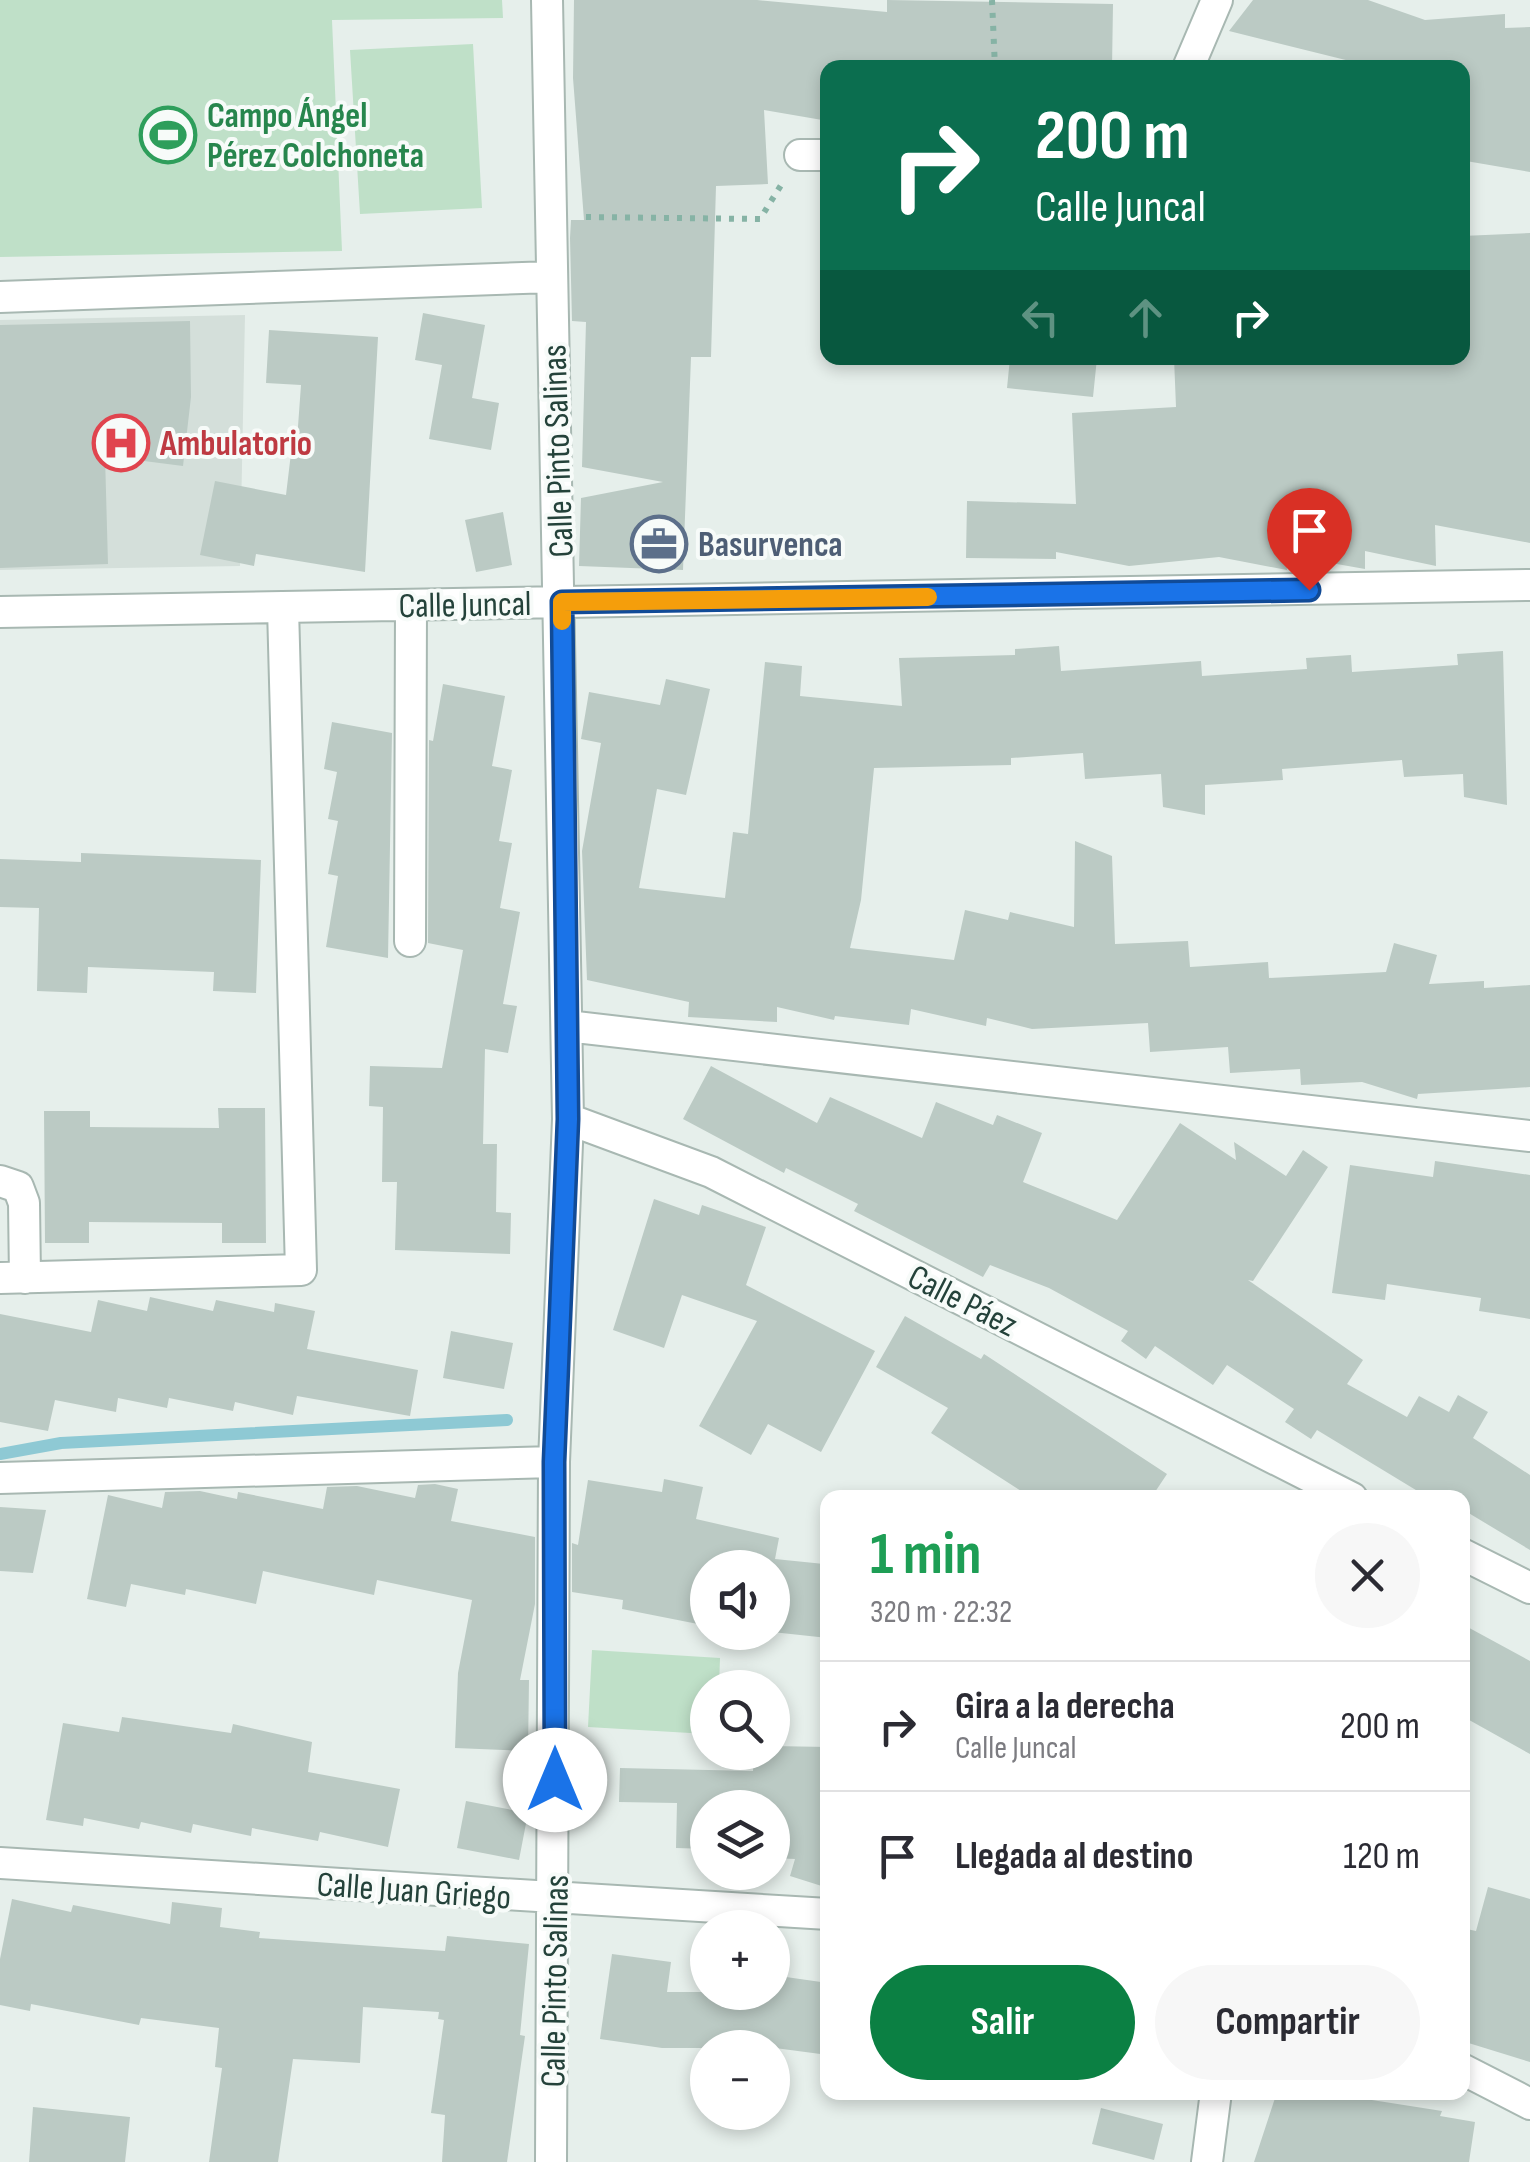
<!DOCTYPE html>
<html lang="es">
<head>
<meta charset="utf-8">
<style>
	:root { --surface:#fff; --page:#f7f7f7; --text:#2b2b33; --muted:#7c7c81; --line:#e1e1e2; --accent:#0b8043 }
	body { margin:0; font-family:"Sofia Sans Condensed",sans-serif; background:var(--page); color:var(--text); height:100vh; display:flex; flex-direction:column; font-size:38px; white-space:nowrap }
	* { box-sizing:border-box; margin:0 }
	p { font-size:32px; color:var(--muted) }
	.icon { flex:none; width:55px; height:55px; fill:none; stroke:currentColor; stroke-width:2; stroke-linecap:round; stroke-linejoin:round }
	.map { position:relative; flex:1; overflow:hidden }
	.sheet { position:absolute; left:820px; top:1490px; width:650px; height:610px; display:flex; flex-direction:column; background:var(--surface); border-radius:20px; box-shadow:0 5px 15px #0003 }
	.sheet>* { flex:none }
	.hud { position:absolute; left:820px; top:60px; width:650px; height:305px; border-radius:20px; box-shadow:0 5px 15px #0003; background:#0b6e4f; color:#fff; overflow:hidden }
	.fabs { position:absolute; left:690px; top:1550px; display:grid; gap:20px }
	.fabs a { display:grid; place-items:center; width:100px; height:100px; border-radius:50%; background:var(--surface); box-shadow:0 5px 15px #0003; font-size:50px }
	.pin { position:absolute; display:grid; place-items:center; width:85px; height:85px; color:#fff; margin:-102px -42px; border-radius:50% 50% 50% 0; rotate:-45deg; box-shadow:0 0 10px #0007 }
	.pin .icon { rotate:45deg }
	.me { position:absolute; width:110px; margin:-55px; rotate:0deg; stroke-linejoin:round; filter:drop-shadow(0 0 8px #0008) }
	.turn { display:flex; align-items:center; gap:35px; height:210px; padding:0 50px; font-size:45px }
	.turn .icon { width:130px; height:130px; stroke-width:2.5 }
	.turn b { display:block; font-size:70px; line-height:85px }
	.lanes { display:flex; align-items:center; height:95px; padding:0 50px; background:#0003; justify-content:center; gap:50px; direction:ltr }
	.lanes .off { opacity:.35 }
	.round { display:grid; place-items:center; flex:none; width:105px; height:105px; border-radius:52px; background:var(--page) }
	.summary { display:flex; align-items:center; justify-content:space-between; height:170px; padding:0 50px }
	h1 { font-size:60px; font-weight:700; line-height:75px; color:#1e9e55 }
	.action { display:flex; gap:20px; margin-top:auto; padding:20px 50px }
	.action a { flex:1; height:115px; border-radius:60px; background:var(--accent); color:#fff; font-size:40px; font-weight:700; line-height:115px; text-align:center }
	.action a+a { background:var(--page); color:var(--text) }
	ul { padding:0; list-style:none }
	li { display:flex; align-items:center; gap:30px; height:130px; padding:0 50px; border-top:2px solid var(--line) }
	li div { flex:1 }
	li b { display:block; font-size:38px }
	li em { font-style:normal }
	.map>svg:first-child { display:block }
	.built { fill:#d4dfda }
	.green { fill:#bfe0c8 }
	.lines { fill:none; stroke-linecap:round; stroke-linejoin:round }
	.stream { stroke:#8ec9d4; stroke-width:12 }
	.building { fill:#bbcac4 }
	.minor-casing { stroke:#a8b8b2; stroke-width:34 }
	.path { stroke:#86b3a5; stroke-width:6; stroke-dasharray:5 8; stroke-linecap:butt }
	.minor { stroke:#fff; stroke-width:30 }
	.route-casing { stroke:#114b97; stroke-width:25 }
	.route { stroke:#1a73e8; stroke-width:18 }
	.slow { stroke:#f59e0b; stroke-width:18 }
	.labels { text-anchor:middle; stroke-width:8; stroke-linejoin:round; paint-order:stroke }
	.leisure-label { font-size:35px; font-weight:bold; fill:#27864d; stroke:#f7fbf9; text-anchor:start }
	.health-label { font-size:35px; font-weight:bold; fill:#be3a42; stroke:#f7fbf9; text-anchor:start }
	.street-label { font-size:35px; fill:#24423a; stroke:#f7fbf9 }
	.service-label { font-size:35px; font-weight:bold; fill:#4e5e75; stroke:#f7fbf9; text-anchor:start }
</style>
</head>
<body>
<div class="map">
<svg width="1530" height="2162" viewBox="0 0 1530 2162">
	<rect width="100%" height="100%" fill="#e6efeb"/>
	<path class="built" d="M245,315L240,566L0,570V320Z"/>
	<path class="green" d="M0,0H502L503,18L332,20L342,251L0,257Z
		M473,44L482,208L360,214L350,50Z
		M592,1650L720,1658L719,1687L708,1688L707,1734L588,1727Z"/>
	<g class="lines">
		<path class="stream" d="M0,1454L61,1443L507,1420"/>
	</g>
	<path class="building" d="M574,0H757L887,12V0L1113,4L1112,68H828V121L764,110L768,184L716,186L711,357H691L683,570L579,566L581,498L663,482L582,467L586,322L572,321L570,238L571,220H584L573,78Z
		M1253,0H1368L1425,20L1505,14V28L1530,27V172L1466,161L1462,68H1378L1229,31Z
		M1530,233V543L1435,525L1436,566L1365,551V569L1286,555L1287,570L1219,557L1129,566L1056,552V559L966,558L967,501L1076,504L1072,413L1176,407L1174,358H1462V236Z
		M423,313L485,325L472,398L499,403L491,450L429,439L442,365L415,360Z
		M190,321L191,397L183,466L105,456L108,564L0,568V325Z
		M269,330L378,337L365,572L256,554L254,566L200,555L215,481L286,495L291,453L296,454L301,385L266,383Z
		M1010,358H1097L1093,397L1007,388Z
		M503,512L512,565L476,572L465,520Z
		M1059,646L1061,671L1201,661L1202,676L1307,669L1306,658L1351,655L1352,672L1458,665L1457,654L1503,651L1507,805L1464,797L1463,774L1404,777L1402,760L1282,769L1283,780L1205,785V815L1163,807L1161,774L1085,779L1083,753L1011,758V765L874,768L861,900L850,948L954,960L965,910L1008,920L1010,912L1074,927L1075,841L1112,856L1115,944L1188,941L1190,967L1268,962L1269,978L1386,972L1394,943L1437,955L1429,984L1484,981V988L1530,985V1087L1418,1094L1417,1099L1362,1082L1301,1085L1300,1069L1230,1073L1228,1047L1150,1052L1148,1023L1032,1029L987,1018L986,1026L911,1009L909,1025L835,1016L834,1020L777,1007V1022L688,1017L689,1002L587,980L582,851L601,743L581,739L589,692L660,705L666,679L710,689L686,795L657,789L639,888L725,898L733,832L748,834L765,662L802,666L800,696L902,706L899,658L1015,655V649Z
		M443,684L505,696L492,766L512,770L499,841L512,843L500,908L520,912L503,1004L517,1006L508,1053L485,1049L483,1144H497L496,1212L511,1213L510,1254L395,1250L397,1182H382L383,1107L369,1106L370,1066L442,1068L463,950L428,943L429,740L433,741Z
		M332,722L392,733L388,958L326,947L338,876L328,874L338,821L328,819L337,772L324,769Z
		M81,853L261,860L256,993L213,991L214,972L88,967L87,993L37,991L39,908L0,907V859L81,862Z
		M711,1066L817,1123L830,1097L922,1138L936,1102L993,1125L997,1115L1042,1133L1023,1182L1117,1220L1180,1123L1236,1160L1234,1142L1286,1176L1303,1150L1328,1167L1253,1281L1248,1280L1363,1360L1347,1384L1407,1417L1419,1396L1449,1412L1458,1395L1488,1412L1473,1438L1530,1475V1550L1462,1509V1498H1429L1317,1430L1311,1439L1285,1422L1294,1409L1227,1365L1213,1385L1155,1346L1146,1359L1121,1341L1128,1331L1049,1288L990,1265L983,1277L854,1211L858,1204L786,1168L784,1173L683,1119Z
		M218,1108H265L266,1243H222V1223L89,1222V1243H45L44,1111H90V1127L219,1128Z
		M1435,1161L1530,1175V1319L1479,1311L1481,1298L1387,1284L1385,1300L1332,1293L1350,1165L1433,1177Z
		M654,1199L699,1215L702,1205L766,1227L746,1285L875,1351L821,1452L768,1424L751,1455L699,1426L757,1321L682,1295L664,1348L613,1330Z
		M150,1297L213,1311L216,1300L274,1312L275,1303L315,1311L307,1349L418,1370L410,1416L297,1396L293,1415L235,1402L233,1411L169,1398L167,1408L118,1398L116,1412L55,1400L48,1431L0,1422V1314L91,1332L98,1300L147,1311Z
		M905,1316L981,1359L984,1354L1167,1474L1151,1498H1032L931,1433L948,1408L876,1367Z
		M451,1331L513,1343L504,1389L443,1378Z
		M664,1479L703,1487L696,1519L779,1538L775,1559L824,1564L821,1590L828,1591V1638L772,1632V1568H708V1626L622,1609L623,1600L572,1592V1543L578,1545L588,1480L662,1492Z
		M435,1484L458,1489L451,1521L535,1537V1604L520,1680H529L528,1751L455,1748L458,1673L472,1600L377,1580L374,1595L263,1571L256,1604L186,1589L185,1595L131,1584L126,1607L87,1599L108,1495L162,1508L165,1492L200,1491L237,1499L238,1492L323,1509L327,1487L357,1486L415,1498L418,1485Z
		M0,1507L46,1510L33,1573L0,1571Z
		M1462,1624L1530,1661V1754L1462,1716Z
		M122,1717L231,1733L233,1724L312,1742L308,1772L400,1789L388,1847L320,1832L318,1841L252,1828L251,1836L193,1824L191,1833L141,1822L139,1829L84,1818L83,1826L46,1820L63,1723L119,1732Z
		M772,1746L828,1747V1888L790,1876L795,1859L772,1858V1808H708V1849L676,1848L677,1803L619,1802L620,1768L753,1771L754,1752H772Z
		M466,1801L528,1813L519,1860L457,1848Z
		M1488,1887L1530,1899V2062L1462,2041V1928L1476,1931Z
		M12,1899L71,1912L73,1905L170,1924L172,1902L222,1908L220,1927L260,1932L259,1938L445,1951L447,1936L529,1944L520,2035L525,2036L507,2162H442L445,2115L431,2113L444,2020L438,2019L439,2012L363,2007L360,2063L293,2059L278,2162H209L222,2068L215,2067L219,2028L141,2018L139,2025L31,2004L30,2011L0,2005V1959Z
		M612,1954L671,1962L667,1992H772V1975L828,1983V2055L775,2048H662L600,2039Z
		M1277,2092H1321L1442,2111L1440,2116L1475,2122L1469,2162H1254Z
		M33,2107L130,2117L125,2162H29Z
		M1101,2108L1163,2124L1154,2160L1092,2144Z"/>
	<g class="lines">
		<g class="minor-casing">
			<path id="minor" d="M547,0L568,1119L554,1462L551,2162
				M1188,68L1217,0
				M800,155H828
				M0,297L552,277
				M0,612L1530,585
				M410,941L411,605
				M567,1026L1530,1136
				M568,1119L711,1172L1352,1498
				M0,1181L18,1187L24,1203L25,1278
				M0,1278L301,1270L283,608
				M0,1478L554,1462
				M1462,1554L1530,1588
				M0,1863L828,1914
				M1462,2069L1530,2104
				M1207,2162L1216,2092"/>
		</g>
		<path class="path" d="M992,0L995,68
			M586,217L760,219L783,182"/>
		<use href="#minor" class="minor"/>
	</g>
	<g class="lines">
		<g class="route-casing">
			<path id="route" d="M555,1780L554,1462L568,1119L562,602L1309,590"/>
		</g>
		<use href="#route" class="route"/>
		<path class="slow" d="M562,621V602L928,597"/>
	</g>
	<defs>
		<g id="stadium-ring" transform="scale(2.875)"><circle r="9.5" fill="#f7fbf9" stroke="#2e9e5b" stroke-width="1.5"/><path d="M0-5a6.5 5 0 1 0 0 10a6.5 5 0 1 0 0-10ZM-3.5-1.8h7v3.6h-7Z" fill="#2e9e5b"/></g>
		<g id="hospital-ring" transform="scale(2.875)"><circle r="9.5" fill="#f7fbf9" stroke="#e0444e" stroke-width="1.5"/><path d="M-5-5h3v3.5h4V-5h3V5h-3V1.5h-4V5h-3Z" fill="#e0444e"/></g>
		<g id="office-ring" transform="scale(2.875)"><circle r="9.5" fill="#f7fbf9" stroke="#5c6f8a" stroke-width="1.5"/><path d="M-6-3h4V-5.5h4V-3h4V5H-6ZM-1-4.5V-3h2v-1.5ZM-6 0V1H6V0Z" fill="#5c6f8a"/></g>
	</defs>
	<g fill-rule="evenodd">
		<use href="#stadium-ring" x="168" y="135"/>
		<use href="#hospital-ring" x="121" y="443"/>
		<use href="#office-ring" x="659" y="544"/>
	</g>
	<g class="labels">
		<g class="leisure-label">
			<text x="207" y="127">Campo Ángel<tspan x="207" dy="40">Pérez Colchoneta</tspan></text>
		</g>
		<g class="health-label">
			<text x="160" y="455">Ambulatorio</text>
		</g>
		<g class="street-label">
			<text transform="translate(557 451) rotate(-92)" y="12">Calle Pinto Salinas</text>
			<text transform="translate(465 604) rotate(-1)" y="12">Calle Juncal</text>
			<text transform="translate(963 1300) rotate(27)" y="12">Calle Páez</text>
			<text transform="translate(414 1890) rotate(4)" y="12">Calle Juan Griego</text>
			<text transform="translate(554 1981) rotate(-89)" y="12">Calle Pinto Salinas</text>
		</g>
		<g class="service-label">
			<text x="698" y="556">Basurvenca</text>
		</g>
	</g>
</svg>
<div class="fabs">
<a><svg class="icon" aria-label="sound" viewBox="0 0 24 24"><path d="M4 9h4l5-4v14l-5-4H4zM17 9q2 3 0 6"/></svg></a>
<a><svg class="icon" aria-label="search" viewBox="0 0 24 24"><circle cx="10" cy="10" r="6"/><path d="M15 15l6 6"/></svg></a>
<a><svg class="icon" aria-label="layers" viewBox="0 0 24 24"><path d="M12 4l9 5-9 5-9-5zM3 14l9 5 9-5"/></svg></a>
<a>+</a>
<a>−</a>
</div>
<div class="pin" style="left:1309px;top:590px;background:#d93025"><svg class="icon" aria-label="arrive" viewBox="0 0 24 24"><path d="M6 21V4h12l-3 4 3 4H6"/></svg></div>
<svg class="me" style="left:555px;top:1780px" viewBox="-20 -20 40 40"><circle r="19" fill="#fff"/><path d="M0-13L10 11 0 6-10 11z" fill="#1a73e8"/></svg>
<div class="hud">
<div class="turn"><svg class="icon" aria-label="right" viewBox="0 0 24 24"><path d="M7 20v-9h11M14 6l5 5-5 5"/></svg><div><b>200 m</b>Calle Juncal</div></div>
<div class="lanes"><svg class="icon off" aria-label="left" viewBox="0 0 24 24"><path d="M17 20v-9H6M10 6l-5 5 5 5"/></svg><svg class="icon off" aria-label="ahead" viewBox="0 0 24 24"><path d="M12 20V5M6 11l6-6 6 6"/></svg><svg class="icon" aria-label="right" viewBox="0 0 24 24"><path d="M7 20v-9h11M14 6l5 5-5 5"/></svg></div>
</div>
<section class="sheet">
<div class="summary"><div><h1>1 min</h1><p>320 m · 22:32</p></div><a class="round"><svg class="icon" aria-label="close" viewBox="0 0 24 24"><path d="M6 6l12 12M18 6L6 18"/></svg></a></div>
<ul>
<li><svg class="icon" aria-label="right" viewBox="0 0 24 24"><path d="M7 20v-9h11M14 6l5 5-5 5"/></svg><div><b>Gira a la derecha</b><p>Calle Juncal</p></div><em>200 m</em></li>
<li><svg class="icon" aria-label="arrive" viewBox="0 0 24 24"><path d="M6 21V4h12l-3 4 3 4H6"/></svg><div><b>Llegada al destino</b></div><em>120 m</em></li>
</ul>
<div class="action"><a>Salir</a><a>Compartir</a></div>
</section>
</div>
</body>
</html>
